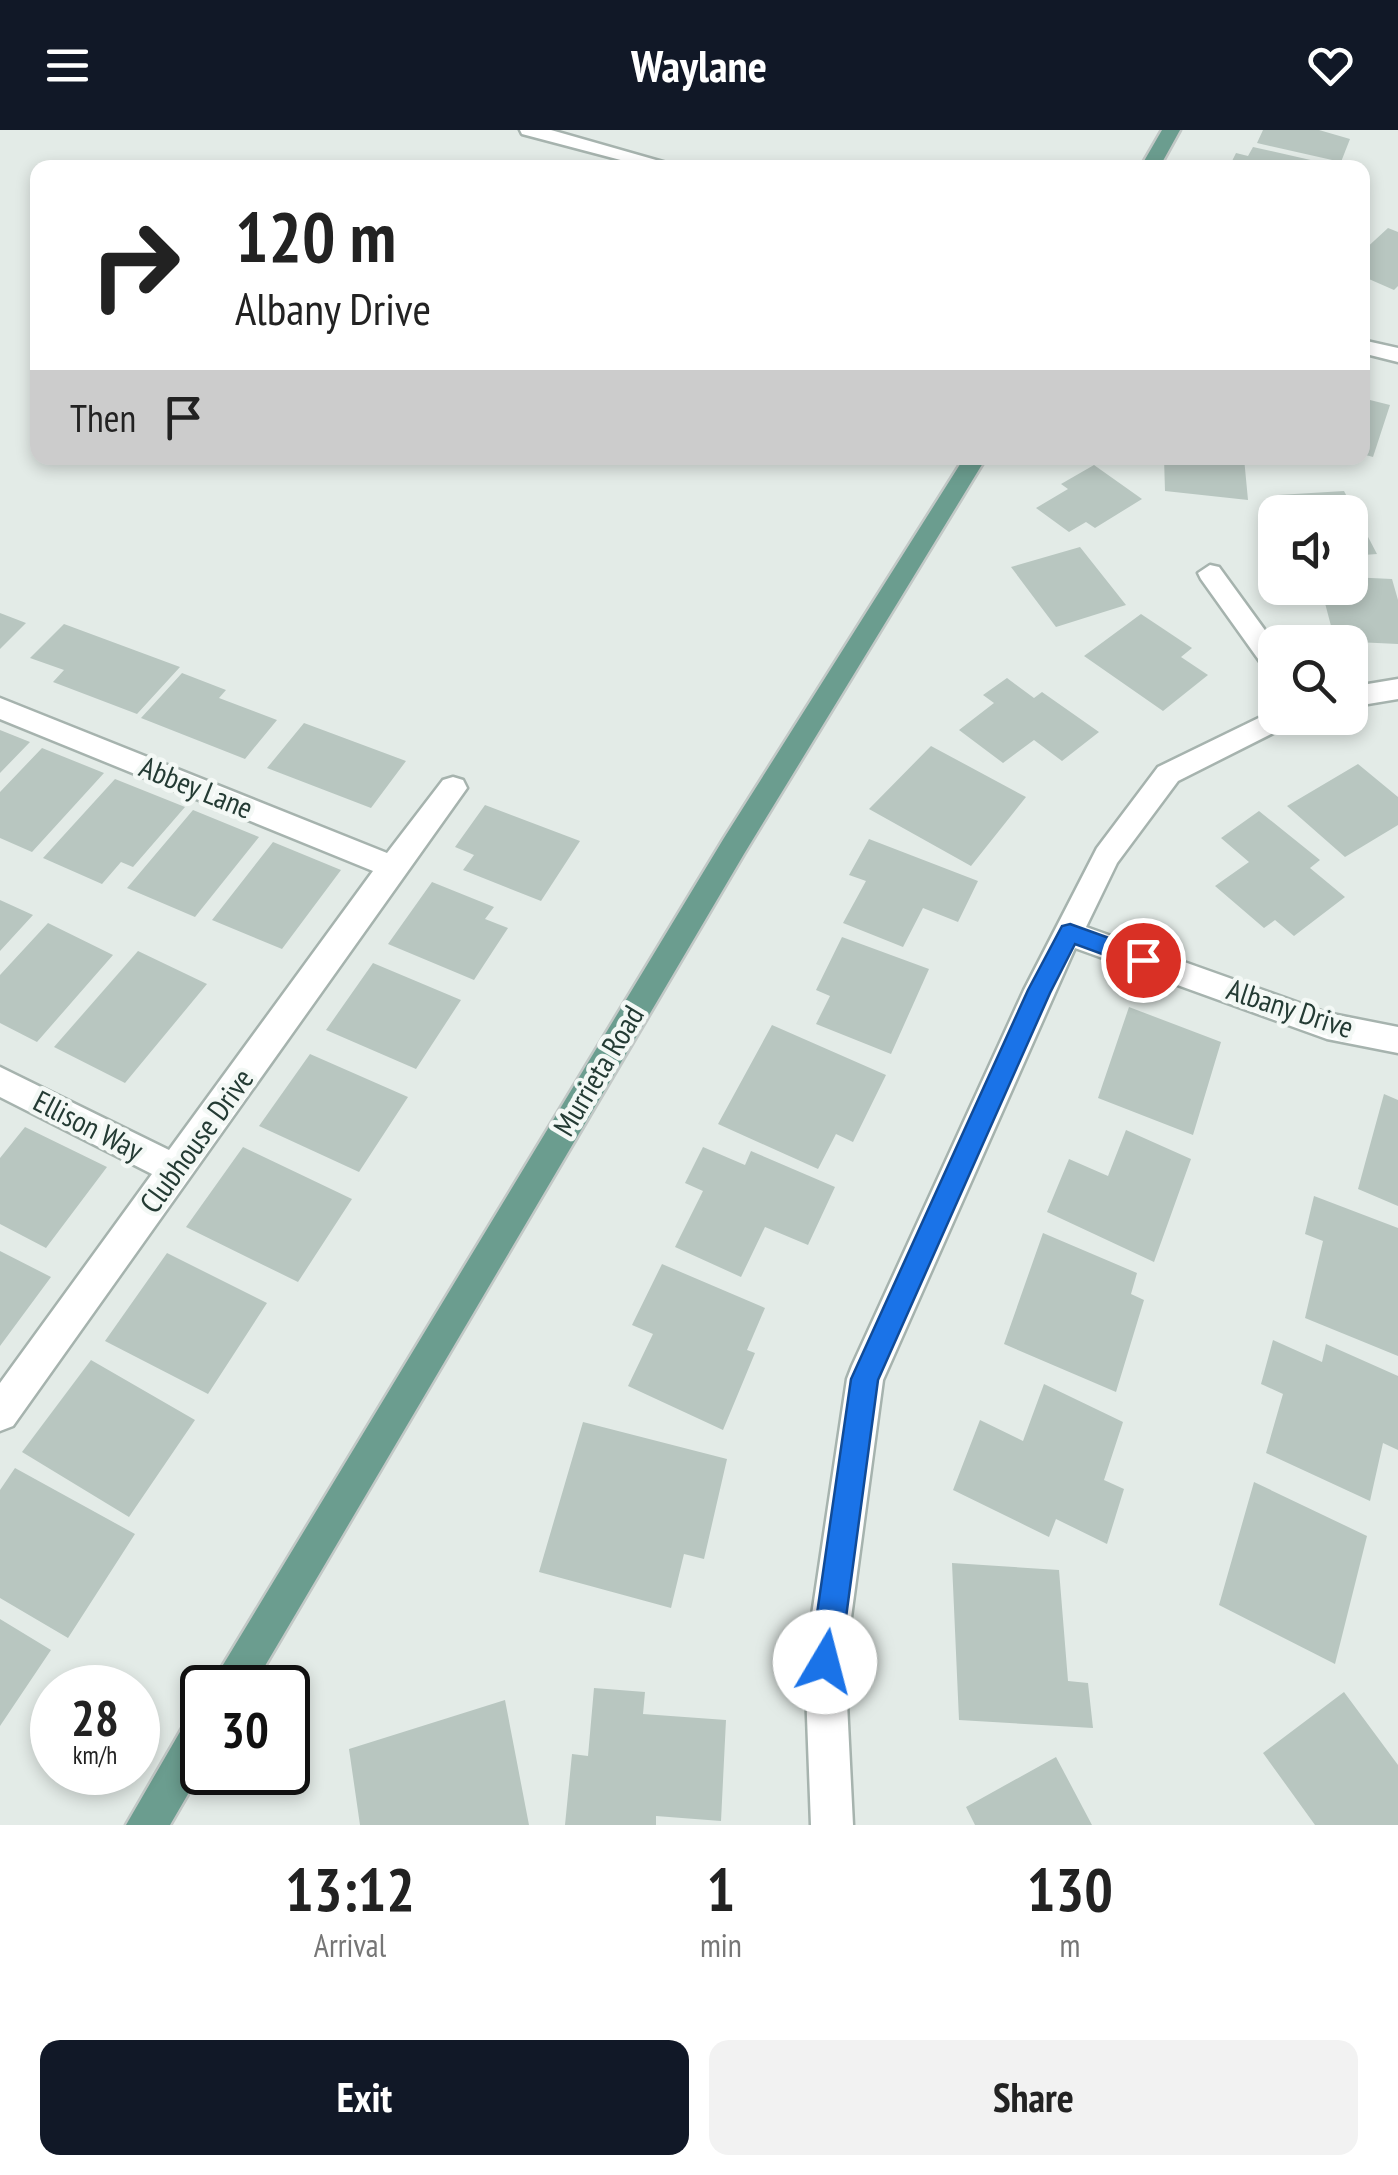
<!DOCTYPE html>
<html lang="en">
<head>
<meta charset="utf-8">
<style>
	:root { --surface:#fff; --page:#f2f2f2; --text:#222; --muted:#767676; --accent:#111827 }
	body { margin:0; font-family:"PT Sans Narrow",sans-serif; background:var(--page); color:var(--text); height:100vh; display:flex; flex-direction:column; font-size:38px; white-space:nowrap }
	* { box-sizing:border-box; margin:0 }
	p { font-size:32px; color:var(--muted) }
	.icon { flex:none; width:55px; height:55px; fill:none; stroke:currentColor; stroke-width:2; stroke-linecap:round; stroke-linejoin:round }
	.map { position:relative; height:1695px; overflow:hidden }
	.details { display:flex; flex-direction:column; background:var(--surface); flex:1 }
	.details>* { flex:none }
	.banner { position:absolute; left:30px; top:30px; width:1340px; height:305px; border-radius:20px; box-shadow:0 5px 15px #0003; background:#fff; color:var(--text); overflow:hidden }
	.fabs { position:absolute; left:1258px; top:365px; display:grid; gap:20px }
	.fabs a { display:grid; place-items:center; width:110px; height:110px; border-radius:20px; background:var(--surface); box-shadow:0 5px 15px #0003; font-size:50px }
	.speed { position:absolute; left:30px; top:1535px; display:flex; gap:20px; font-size:50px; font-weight:700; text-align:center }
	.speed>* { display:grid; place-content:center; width:130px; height:130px; border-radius:50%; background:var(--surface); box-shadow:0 5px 15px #0003; line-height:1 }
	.speed small { font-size:25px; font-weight:400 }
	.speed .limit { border:5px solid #111; border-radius:15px; background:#fff; color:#111 }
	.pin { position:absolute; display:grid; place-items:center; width:85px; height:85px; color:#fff; margin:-42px; border:5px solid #fff; border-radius:50%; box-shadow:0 2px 10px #0007 }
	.me { position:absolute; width:110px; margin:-55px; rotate:8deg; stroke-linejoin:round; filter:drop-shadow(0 0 8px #0008) }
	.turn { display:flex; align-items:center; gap:35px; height:210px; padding:0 40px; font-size:45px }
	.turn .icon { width:130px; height:130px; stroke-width:2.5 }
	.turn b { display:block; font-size:70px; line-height:85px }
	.then { display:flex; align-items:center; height:95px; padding:0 40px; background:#0003; gap:20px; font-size:38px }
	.eta { display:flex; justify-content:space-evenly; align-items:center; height:170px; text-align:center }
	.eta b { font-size:60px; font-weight:700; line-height:70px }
	.primary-button { display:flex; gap:20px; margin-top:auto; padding:20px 40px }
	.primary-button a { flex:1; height:115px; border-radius:20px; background:var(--accent); color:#fff; font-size:40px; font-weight:700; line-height:115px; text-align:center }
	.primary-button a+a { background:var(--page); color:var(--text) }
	header { display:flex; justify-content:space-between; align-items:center; height:130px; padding:0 40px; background:var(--accent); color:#fff; font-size:45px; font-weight:700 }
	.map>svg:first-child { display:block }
	.building { fill:#b8c6c0 }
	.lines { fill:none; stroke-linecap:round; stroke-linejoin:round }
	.minor-casing { stroke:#a6b3ae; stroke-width:5 }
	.major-casing { stroke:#c2c8c6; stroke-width:5 }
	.minor { fill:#fff; fill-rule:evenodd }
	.major { fill:#6b9d8f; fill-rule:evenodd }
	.route { fill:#1a73e8; stroke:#114b97; stroke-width:2.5 }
	.labels { text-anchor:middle; stroke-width:9; stroke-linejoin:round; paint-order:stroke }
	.street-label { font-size:30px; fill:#243b34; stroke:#f3f8f5 }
</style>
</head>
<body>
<header><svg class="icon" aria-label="menu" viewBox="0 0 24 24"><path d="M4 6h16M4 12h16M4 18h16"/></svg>Waylane<svg class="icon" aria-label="heart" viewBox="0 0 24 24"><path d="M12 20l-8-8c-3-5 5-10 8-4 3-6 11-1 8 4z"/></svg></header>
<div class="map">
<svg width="1398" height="1695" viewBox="0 0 1398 1695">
	<rect width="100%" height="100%" fill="#e3ebe7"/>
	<path class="building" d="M1263,0H1319L1350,9L1341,32L1257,13Z
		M1253,17L1337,36V38L1229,37L1236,23L1248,26Z
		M1388,98L1398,102V156L1394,160L1362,146V122Z
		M1362,268L1390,275L1373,327L1362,324Z
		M1164,328H1244L1248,370L1165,361Z
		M1094,335L1142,369L1095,398L1086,392L1069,402L1036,378L1068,359L1061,354Z
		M1344,361L1377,424L1350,426V382H1286L1278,365Z
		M1080,417L1126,475L1056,497L1011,437Z
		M1350,447L1392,449L1398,470V514L1335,511L1321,458H1350Z
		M0,483L26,493L0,519Z
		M1141,484L1192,518L1181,527L1208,545L1163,581L1084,526Z
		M64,494L180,537L137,584L53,552L64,540L30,528Z
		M182,543L226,560L219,568L277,590L245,629L141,588Z
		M1007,548L1034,568L1042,562L1099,602L1062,631L1034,610L1003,633L959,600L994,573L983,565Z
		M304,593L406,631L371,678L267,638Z
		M0,600L30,612L0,643Z
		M931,616L1026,667L971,736L869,679Z
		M42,618L104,643L32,722L0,708V662Z
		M1358,634L1398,667V695L1345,727L1287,676Z
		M115,649L185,677L133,737L121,732L102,754L43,728Z
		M485,675L580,711L541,771L463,740L474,725L455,717Z
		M193,680L259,707L195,787L127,758Z
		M1259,681L1320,730L1310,738L1345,767L1294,806L1275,790L1264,798L1215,756L1249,732L1221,708Z
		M869,709L978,751L958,792L923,778L903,817L843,793L866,751L849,745Z
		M273,712L341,740L282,819L212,790Z
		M432,752L494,777L485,789L508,798L474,850L388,814Z
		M0,770L33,785L0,821Z
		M48,793L113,825L37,912L0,893V845Z
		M842,807L929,839L891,924L816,894L830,866L816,860Z
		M138,821L207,854L125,953L54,917Z
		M373,833L461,870L416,939L326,900Z
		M1129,877L1221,912L1193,1005L1098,968Z
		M772,895L886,945L853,1012L836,1004L818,1039L718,994Z
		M310,924L408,967L359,1042L259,996Z
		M1384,964L1398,970V1076L1358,1059Z
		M25,997L107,1037L46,1118L0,1094V1028Z
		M1126,1000L1191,1029L1154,1132L1047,1082L1069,1029L1108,1046Z
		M243,1017L352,1069L298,1152L186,1097Z
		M703,1017L745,1035L751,1021L835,1057L808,1115L765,1097L741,1147L675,1117L703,1061L685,1053Z
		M1314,1066L1398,1098V1226L1305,1188L1323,1111L1305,1104Z
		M1043,1103L1137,1143L1131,1164L1144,1170L1116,1262L1004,1214Z
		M0,1121L51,1147L0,1216Z
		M167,1123L267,1173L208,1264L105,1211Z
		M662,1134L765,1178L747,1220L755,1223L723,1300L628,1256L653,1204L632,1195Z
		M1273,1210L1322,1232L1326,1214L1398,1246V1320L1383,1313L1370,1371L1266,1323L1283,1264L1261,1254Z
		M91,1230L195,1290L129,1387L22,1322Z
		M1044,1254L1123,1292L1104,1350L1124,1359L1107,1414L1056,1389L1049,1407L953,1360L980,1290L1023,1311Z
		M583,1292L727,1329L704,1429L684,1424L671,1478L539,1442Z
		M15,1338L135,1404L68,1508L0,1468V1360Z
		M1254,1352L1367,1406L1335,1534L1219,1475Z
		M952,1433L1059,1440L1068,1551L1088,1553L1093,1598L959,1590Z
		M0,1489L51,1520L0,1596Z
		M594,1558L645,1562L643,1584L726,1590L721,1691L656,1686V1695H565L572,1624L588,1626Z
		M1344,1562L1398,1635V1695H1315L1263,1623Z
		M505,1570L529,1695H360L349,1619Z
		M1056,1627L1092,1695H975L966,1677Z"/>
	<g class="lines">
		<g class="minor-casing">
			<path id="minor" d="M520,0H551L684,38H651L522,4Z
				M1362,210L1398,218V232L1362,223Z
				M1210,435L1219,437L1275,514V542L1266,540L1201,449L1198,443Z
				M1398,549V569L1350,577V557Z
				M0,568L387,723L443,650L453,647L463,650L467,658L13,1296L0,1301V1253L152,1044L0,967V937L169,1020L373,741L0,589Z
				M1275,580V588H1293L1289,595L1178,651L1117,733L1086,797L1327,883L1398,897V923L1327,909L1075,818L883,1250L845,1532L853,1695H811L805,1532L847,1249L852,1236L1024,860L1097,718L1158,637Z"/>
		</g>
		<g class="major-casing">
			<path id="major" d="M1162,0H1180L1159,38H1140Z
				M964,328H986L744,724L252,1558H209L724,708Z
				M202,1582V1640L170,1695H126L188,1588Z"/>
		</g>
		<use href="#minor" class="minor"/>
		<use href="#major" class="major"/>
	</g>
	<path class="route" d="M1070,794L1151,823L1154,830L1151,836L1143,839L1075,814L1050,863L878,1250L840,1532L836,1542L825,1546L814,1542L810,1532L851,1249L1028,860L1062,796Z"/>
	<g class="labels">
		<g class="street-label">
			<text transform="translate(196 658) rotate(22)" y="10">Abbey Lane</text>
			<text transform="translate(1290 879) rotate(18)" y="10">Albany Drive</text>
			<text transform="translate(599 941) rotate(-59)" y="10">Murrieta Road</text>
			<text transform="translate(88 996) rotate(27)" y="10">Ellison Way</text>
			<text transform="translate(197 1011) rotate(-54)" y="10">Clubhouse Drive</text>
		</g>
	</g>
</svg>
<div class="fabs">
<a><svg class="icon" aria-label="sound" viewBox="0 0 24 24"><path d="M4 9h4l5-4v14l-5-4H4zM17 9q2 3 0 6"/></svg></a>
<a><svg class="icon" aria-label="search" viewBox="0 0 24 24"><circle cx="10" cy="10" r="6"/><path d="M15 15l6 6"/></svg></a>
</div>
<div class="speed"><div>28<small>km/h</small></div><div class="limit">30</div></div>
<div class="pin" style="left:1143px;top:830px;background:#d93025"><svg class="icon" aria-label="arrive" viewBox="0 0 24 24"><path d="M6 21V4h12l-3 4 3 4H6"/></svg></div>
<svg class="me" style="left:825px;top:1532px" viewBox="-20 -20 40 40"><circle r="19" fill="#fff"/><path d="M0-13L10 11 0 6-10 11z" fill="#1a73e8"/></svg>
<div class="banner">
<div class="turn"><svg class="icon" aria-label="right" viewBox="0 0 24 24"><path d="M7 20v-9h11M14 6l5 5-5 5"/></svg><div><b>120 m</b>Albany Drive</div></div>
<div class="then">Then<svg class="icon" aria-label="arrive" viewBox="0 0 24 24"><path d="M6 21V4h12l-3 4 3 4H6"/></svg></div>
</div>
</div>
<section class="details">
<div class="eta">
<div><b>13:12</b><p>Arrival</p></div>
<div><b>1</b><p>min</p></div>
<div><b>130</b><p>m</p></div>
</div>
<div class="primary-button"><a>Exit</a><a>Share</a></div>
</section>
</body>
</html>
